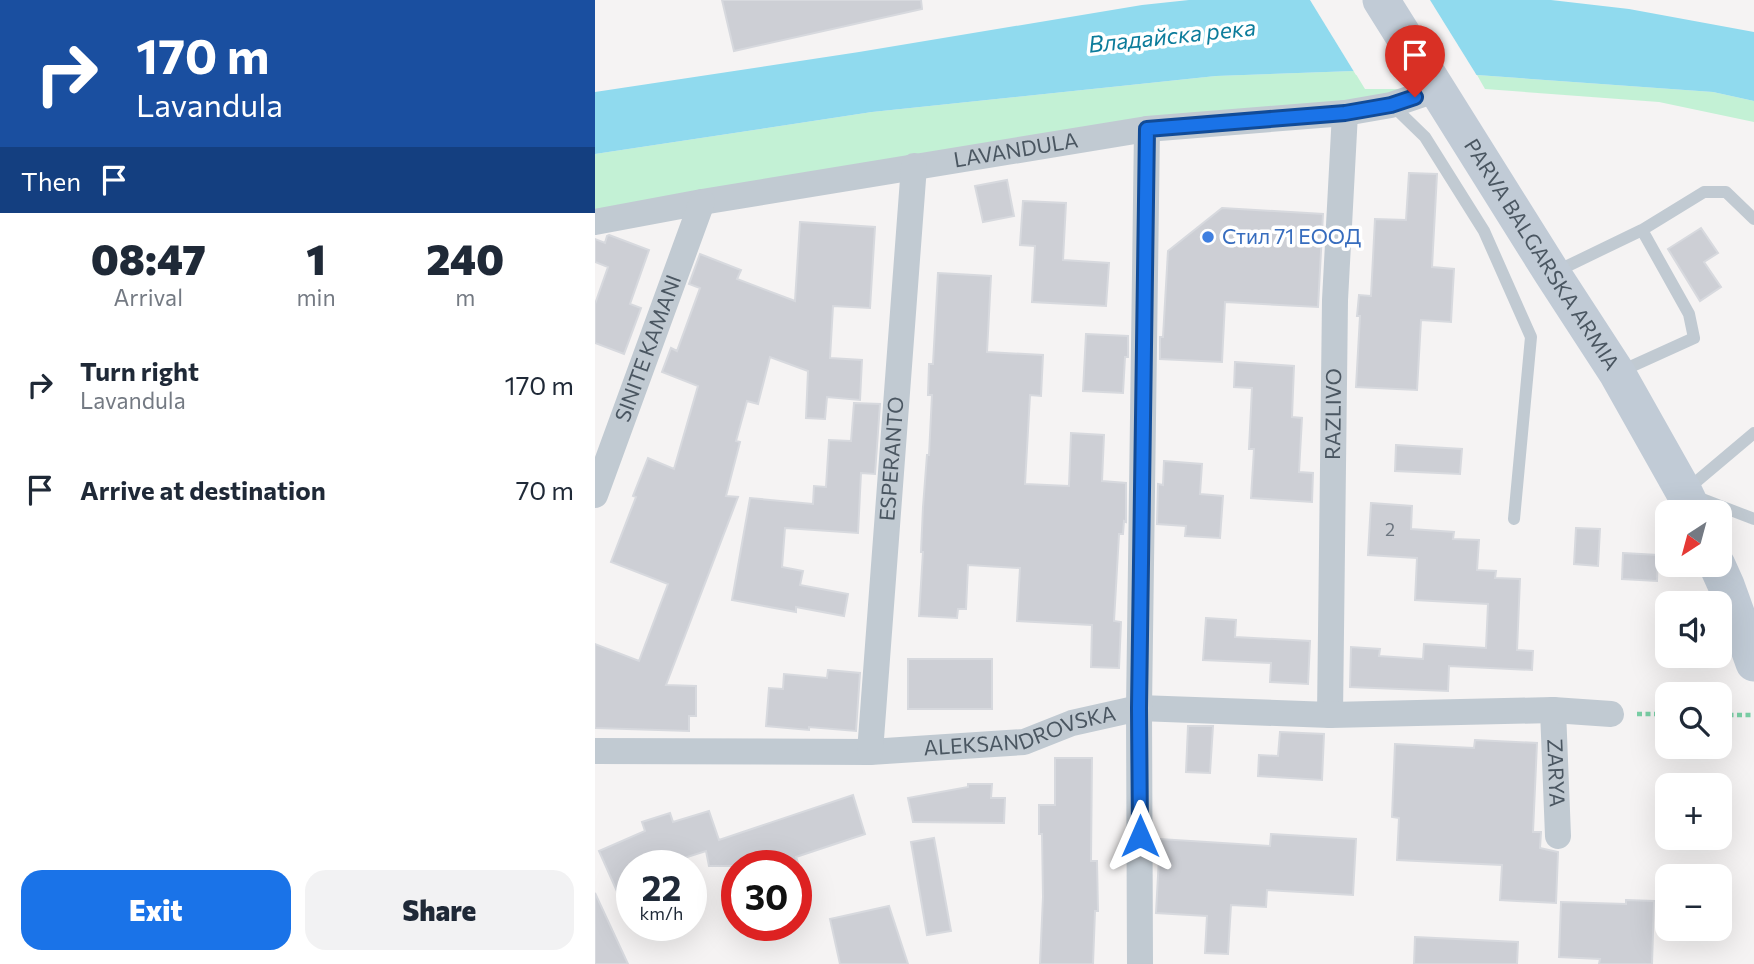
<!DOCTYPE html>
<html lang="en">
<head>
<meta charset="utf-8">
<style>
	:root { --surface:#fff; --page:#f2f2f3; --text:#1f2937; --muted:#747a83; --accent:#1a73e8 }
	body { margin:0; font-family:Commissioner,sans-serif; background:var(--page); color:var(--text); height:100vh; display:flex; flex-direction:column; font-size:26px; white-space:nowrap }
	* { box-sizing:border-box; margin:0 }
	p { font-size:23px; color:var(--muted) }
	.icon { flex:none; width:38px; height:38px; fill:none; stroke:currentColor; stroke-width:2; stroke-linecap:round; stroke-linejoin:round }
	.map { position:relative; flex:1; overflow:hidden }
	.sheet { display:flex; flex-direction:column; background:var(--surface); width:595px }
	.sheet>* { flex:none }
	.guide { background:#1a4fa0; color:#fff; overflow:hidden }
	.needle { width:46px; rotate:216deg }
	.buttons { position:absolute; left:1060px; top:500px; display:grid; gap:14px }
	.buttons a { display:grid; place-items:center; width:77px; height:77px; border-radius:14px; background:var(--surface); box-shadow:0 7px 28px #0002; font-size:35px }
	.speed { position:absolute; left:21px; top:850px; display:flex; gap:14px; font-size:35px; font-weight:700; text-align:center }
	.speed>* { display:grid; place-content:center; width:91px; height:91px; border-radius:50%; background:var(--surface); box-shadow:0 7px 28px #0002; line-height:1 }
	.speed small { font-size:18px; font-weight:400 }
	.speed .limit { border:10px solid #d22; background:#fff; color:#111 }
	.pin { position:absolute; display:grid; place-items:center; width:60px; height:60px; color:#fff; margin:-72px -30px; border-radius:50% 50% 50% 0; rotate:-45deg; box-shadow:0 0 7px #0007 }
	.pin .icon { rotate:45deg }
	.me { position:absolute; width:77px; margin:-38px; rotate:0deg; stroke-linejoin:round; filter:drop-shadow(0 0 5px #0008) }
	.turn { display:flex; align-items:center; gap:24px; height:147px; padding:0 21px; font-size:32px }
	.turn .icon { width:91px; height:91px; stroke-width:2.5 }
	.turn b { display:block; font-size:49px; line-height:60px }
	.then { display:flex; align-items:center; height:66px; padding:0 21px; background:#0003; gap:14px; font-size:26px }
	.eta { display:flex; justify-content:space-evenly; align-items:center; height:119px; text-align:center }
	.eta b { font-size:42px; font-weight:800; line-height:49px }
	.primary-button { display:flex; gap:14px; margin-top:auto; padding:14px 21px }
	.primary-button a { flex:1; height:80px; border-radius:21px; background:var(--accent); color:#fff; font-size:28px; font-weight:800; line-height:80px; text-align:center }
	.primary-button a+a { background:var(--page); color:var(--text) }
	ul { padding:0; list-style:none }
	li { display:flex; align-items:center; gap:21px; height:105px; padding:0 21px }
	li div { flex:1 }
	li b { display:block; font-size:26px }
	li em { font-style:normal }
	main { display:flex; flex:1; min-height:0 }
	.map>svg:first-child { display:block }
	.green { fill:#c3f1d5 }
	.water { fill:#90daee }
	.pier { fill:#f5f3f3 }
	.building { fill:#cdcfd5; stroke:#d7d9de; stroke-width:2 }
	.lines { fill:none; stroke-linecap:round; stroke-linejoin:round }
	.path { stroke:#7ad0a6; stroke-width:4.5; stroke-dasharray:5 3.5; stroke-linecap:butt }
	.lane { stroke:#c1cad2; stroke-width:12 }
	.street { stroke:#c1cad2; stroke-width:26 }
	.secondary { stroke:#c1cbd6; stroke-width:37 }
	.route-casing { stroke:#114b97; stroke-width:18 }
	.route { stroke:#1a73e8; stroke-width:12 }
	.shop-dot { fill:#3f7fe0; stroke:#fff; stroke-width:2.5 }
	.labels { text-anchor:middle; stroke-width:7; stroke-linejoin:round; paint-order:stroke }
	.number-label { font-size:18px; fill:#6b747e }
	.street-label { font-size:21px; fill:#4a5661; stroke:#fff }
	.shop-label { font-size:21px; fill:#366cbe; stroke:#fff; text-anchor:start }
	.water-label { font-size:23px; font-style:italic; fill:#0c7c9b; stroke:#fff }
</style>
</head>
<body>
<main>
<section class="sheet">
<div class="guide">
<div class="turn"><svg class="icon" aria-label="right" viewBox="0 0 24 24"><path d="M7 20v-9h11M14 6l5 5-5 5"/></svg><div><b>170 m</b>Lavandula</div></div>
<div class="then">Then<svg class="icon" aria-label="arrive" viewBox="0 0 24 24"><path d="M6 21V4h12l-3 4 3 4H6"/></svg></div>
</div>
<div class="eta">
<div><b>08:47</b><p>Arrival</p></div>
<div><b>1</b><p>min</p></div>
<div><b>240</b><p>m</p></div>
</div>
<ul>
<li><svg class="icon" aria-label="right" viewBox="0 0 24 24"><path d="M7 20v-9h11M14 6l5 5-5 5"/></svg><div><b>Turn right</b><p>Lavandula</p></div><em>170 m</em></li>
<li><svg class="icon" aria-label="arrive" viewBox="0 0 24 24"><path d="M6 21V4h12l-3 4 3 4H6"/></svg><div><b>Arrive at destination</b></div><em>70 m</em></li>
</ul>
<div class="primary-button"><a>Exit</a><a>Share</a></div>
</section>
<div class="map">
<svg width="1159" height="964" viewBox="0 0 1159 964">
	<rect width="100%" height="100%" fill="#f5f3f3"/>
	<path class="green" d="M759,71L770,89H843L0,222V154L277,112L621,76Z
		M882,75L1118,92L1159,101V122L1064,102L890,89Z"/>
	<path class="water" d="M594,0H956L1034,9L1159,32V101L1118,92L882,75L759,71L621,76L277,112L0,154V92L264,52L547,5Z"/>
	<path class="pier" d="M715,0H835L884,79L761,75Z"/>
	<path class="building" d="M127,0H326L327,9L139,51Z
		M814,173L842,174L837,267L859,269L856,322L826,320L822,390L761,387L765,316H762L764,295L776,296L780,219L811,220Z
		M412,180L419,216L388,222L380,186Z
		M428,201L471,203L468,260L514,263L511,306L437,302L440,246L425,245Z
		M627,208L728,214L723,307L630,302L627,362L565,359V337H568L573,251Z
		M205,222L280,227L275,308L238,306L235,358L267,360L265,400L232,397L230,419L211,418L213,371L175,357L163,404L152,401L141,441L145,442L131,496L143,497L71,685L101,686V716H94V731L0,728V644L44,661L73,584L16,562L41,497L38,496L53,458L79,469L103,386L67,372L76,348L82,351L105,288L94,284L105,254L146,270L142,279L200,301Z
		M1106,228L1123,253L1109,262L1126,287L1105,301L1073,249Z
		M14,235L54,250L35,304L46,308L29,354L0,343V304L13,267L0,262V239L10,243L12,236Z
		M343,273L396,276L392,352L448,355L446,396L435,395L430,484L474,486L476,433L509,435L507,481L531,483V522L529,521L528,534H524L519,621L526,622L524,668L496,667L497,625L422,621L425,568L373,565L371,609H363L362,618L324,616L328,552H326L328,507L332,455H334L337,395H333L334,364H338Z
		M491,334L533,336V357H530L528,393L488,391Z
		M640,362L699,366L697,417L707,418L704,472L718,473L717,502L656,498L659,449H654L657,388L639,387Z
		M259,403L285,404L280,474L266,473L263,533L190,528L187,567L208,571L205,585L253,594L249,616L201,607V612L137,600L155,498L218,504L219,486L231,487L234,440L256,441Z
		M801,445L867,449L865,474L800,471Z
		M569,461L607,464L605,494L628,496L625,538L590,536L591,526L562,524L563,484L568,485Z
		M776,503L817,506L816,529L859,532L858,539L884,540L882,570L901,571L900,578L925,579L922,650L938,651L937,670L854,666L853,691L755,687L756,647L785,649L784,656L828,659L829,644L891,648L893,604L820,600L822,558L773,555Z
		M981,528L1005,529L1003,566L979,564Z
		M1028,553L1063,555L1062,581L1027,579Z
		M611,618L641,620L640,637L715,641L713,684L675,682L676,663L608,660Z
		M313,659H397V709H313Z
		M233,670L265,673L261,731L214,727V730L171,726L174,688L188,689L189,674L232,678Z
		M593,726H618L615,773L591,772Z
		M685,732L729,734L727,780L663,776L664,755L683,756Z
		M880,740L942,743L938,832H946L945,848L963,852L961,903L905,900L907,865L802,860L804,818L797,817L800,744L879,748Z
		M460,758H497L496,861H502L503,911H500L498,964H445L448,897L447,834H444V805H460Z
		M373,784H397L396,798H410L409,823L318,822L313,798L373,787Z
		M258,795L270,834L201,857L204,866H114L111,851L64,866H37V925L4,851L50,831L47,822L75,813L78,822L114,811L124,840Z
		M676,834L761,839L758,895L672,890L671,907L636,905L633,954L610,953L612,916L561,913L565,839L675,846Z
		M339,838L356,931L332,935L316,842Z
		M0,893L33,964H0Z
		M1031,900L1059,901L1057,964H1004L1005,959L964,957L966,902L1031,904Z
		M294,906L313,964H245L235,919Z
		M820,937L923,942L922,964H819Z"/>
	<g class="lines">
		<path class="path" d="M1042,714H1073
			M1125,715H1159"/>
		<path class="lane" d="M797,105L830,137L889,231L936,337L919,519
			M960,272L1047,230L1109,192H1131L1159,219
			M1024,372L1099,338L1094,314L1047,230
			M1159,433L1089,492L1159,519"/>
		<g class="street">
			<path id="s1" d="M0,222L107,202L552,129L750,113L796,105L843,89"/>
			<path id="s2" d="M0,495L107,202"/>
			<path id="s3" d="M958,710L963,836"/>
			<path id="s4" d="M735,715L740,300L750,113"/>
			<path id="s5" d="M0,751L275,752L429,742L477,723L544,708L735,715L958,710L1016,714"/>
			<path id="s6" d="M275,752L319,166"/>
			<path d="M545,964L544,708L552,129"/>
		</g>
		<g class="secondary">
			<path id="s7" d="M786,0L957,273L1022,373L1089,492L1099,513"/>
			<path d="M1122,565L1131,585L1159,663"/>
		</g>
	</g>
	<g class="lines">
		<g class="route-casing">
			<path id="route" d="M545,836L544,708L552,129L750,113L796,105L820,97"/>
		</g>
		<use href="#route" class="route"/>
	</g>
	<circle class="shop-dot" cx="613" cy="237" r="7"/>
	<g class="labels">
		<g class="number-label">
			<text x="795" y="536">2</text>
		</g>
		<g class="street-label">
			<text dy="7" stroke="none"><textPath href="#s1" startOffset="427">LAVANDULA</textPath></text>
			<text dy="7" stroke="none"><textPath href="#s7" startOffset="301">PARVA BALGARSKA ARMIA</textPath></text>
			<text dy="7" stroke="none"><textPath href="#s2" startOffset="156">SINITE KAMANI</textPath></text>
			<text dy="7" stroke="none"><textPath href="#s4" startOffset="301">RAZLIVO</textPath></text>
			<text dy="7" stroke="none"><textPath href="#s6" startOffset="294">ESPERANTO</textPath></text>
			<text dy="7" stroke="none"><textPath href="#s5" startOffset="427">ALEKSANDROVSKA</textPath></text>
			<text dy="7" stroke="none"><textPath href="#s3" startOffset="63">ZARYA</textPath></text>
		</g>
		<g class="shop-label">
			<text x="627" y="244">Стил 71 ЕООД</text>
		</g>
		<g class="water-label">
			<text transform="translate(577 36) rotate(-6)" y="8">Владайска река</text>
		</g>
	</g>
</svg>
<div class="buttons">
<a><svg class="needle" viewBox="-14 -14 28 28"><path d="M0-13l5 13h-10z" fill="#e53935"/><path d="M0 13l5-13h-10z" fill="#747a83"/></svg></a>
<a><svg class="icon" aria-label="sound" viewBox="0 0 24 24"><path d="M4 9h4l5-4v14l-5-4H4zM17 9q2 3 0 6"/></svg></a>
<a><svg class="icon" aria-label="search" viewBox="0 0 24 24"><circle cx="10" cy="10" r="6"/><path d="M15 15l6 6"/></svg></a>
<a>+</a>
<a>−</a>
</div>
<div class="speed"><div>22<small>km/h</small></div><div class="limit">30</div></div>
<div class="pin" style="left:820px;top:97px;background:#d93025"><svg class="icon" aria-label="arrive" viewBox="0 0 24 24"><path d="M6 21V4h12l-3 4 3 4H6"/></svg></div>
<svg class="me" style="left:545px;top:836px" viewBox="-20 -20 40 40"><path d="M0-17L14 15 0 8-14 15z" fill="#1a73e8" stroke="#fff" stroke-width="4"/></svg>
</div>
</main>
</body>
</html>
